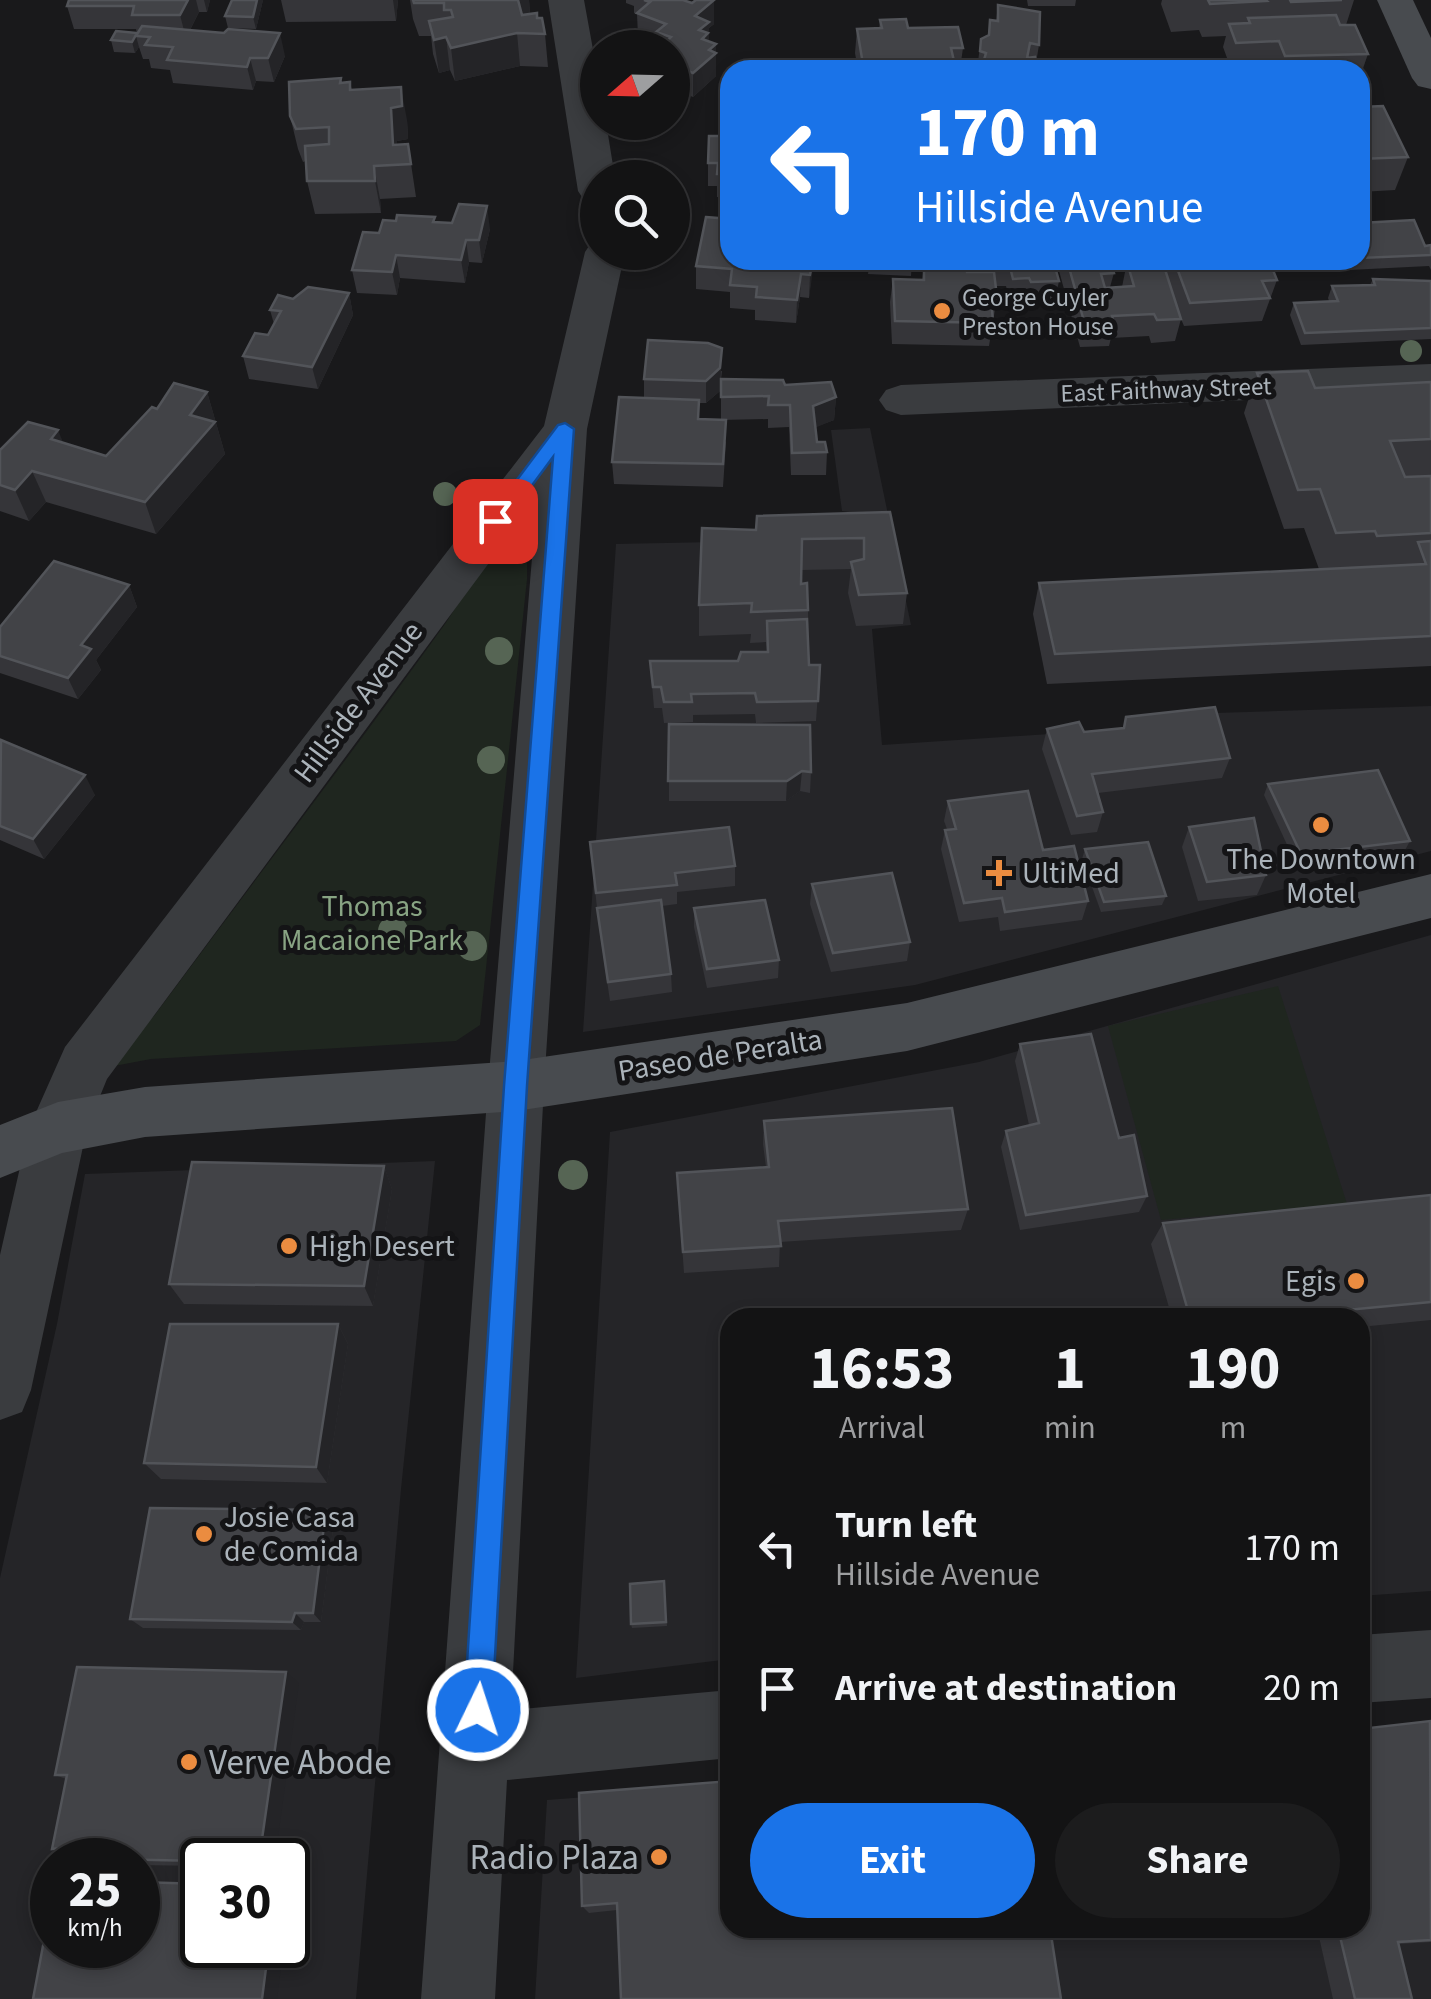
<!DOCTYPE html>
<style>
:root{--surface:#131314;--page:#1c1c1d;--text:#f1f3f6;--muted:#9d9ea0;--line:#323234;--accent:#1a73e8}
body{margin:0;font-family:"Source Sans 3",sans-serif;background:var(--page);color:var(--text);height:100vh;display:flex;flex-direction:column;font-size:38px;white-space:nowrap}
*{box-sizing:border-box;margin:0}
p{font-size:32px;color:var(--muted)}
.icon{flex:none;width:55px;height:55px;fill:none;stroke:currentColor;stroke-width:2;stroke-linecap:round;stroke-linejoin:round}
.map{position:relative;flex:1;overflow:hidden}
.side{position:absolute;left:720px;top:1308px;width:650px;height:630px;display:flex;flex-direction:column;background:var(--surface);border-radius:30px;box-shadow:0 5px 15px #0003,0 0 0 2px var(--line)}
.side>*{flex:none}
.hud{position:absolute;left:720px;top:60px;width:650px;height:210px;border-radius:30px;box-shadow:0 5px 15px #0003,0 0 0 2px var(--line);background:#1a73e8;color:#fff;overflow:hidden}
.needle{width:65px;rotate:250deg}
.tools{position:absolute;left:580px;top:30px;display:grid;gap:20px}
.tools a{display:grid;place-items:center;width:110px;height:110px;border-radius:50%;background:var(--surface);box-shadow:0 5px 15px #0003,0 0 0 2px var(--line);font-size:50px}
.speed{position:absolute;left:30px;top:1838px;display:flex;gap:20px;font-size:50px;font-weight:700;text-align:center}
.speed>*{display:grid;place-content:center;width:130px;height:130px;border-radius:50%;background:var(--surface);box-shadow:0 5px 15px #0003,0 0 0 2px var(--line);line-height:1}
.speed small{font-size:25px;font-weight:400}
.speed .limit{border:5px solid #111;border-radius:15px;background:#fff;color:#111}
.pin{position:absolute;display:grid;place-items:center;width:85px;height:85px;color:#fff;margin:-42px;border-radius:20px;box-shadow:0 5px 15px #0006}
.me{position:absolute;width:110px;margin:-55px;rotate:4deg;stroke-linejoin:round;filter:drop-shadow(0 0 8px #0008)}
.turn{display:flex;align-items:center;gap:35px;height:210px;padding:0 30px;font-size:45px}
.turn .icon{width:130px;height:130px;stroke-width:2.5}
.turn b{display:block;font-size:70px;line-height:85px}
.eta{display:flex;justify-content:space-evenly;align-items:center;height:170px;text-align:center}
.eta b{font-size:60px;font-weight:700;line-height:70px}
.cta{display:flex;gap:20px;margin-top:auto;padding:20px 30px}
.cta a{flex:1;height:115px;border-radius:60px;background:var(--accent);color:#fff;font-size:40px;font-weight:700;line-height:115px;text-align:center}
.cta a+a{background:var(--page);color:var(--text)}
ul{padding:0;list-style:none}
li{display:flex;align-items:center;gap:30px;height:140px;padding:0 30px}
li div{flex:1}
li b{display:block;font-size:38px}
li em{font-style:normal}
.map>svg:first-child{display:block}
</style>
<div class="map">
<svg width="1431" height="1999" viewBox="0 0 1431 1999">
<rect width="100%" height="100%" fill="#19191b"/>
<!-- built -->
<g fill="#252528" fill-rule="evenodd">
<path d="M870 428 911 625 872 629 882 745 1216 723 1215 713 1431 706V851L915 985 583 1032 616 544 857 539 855 513 842 511 831 430Z"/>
<path d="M1431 935V1591L1360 1596V1318H730V1659L576 1678 610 1132 979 1062Z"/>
<path d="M435 1161 401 1489 356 1999H0V1578L57 1324 85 1174ZM52 1860H138V1945H52ZM202 1860H288V1945H202Z"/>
<path d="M1431 1731V1999H535L547 1800 730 1786V1928H1360Z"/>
</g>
<!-- green -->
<g fill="#1f261f">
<path d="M527 531V579L480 1025 456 1041 151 1059 114 1066 117 1046 154 1016C251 885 350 756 445 624 468 592 486 537 527 531Z"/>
<path d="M1278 986 1347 1204 1161 1220 1108 1026Z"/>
</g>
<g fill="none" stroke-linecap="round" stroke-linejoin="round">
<!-- street -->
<g fill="#3a3c3f" fill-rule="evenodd">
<path d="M548 0H584L598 77V122H606L615 178H598V203L584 200 578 191Z"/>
<path d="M598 241V252H625L587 429 544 1086 511 1710 730 1690V1758L507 1780 495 1999H421L488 1086 537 498 107 1079 87 1128 31 1390 22 1412 0 1420V1255L29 1128 65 1047 544 426 585 252 591 243Z"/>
<path d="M1431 364V392L901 415 886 410 879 400 886 390 901 385Z"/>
<path d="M1431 1630V1698L1360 1703V1635Z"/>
</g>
<!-- secondary -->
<g fill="#484b4f" fill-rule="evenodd">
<path d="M1377 0H1413L1431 38V89L1418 86 1412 78Z"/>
<path d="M1431 874V918L907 1051 516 1111 145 1137 62 1153 0 1178V1125L58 1102 145 1087 516 1061 907 1003Z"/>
</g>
</g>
<!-- trees -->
<g fill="#566554">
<circle cx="1411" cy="351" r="11"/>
<circle cx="445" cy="494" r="12"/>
<circle cx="499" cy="651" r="14"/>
<circle cx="491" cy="760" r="14"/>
<circle cx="393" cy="931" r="15"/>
<circle cx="472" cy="946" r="15"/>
<circle cx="573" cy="1175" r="15"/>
</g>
<!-- wall -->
<g fill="#353539">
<path d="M69 0H210L207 12H199L190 30 285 56 274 82 256 81 253 90 173 83 170 70 151 68 149 59H143L139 47 135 53 114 52 111 40 137 34 136 29H74L67 6Z"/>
<path d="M263 0 256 29 228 28 225 16Z"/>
<path d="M281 0H398L396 21 286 22Z"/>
<path d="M410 0H529L530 14 537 18 545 34 548 67 520 66 455 81 450 70 439 73 433 54 431 36H419L413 19Z"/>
<path d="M626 0H683L692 3 714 0V24L709 28V41L716 44V76L693 97 672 88V48H657V43L638 36 637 14 634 13V6L626 3Z"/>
<path d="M1027 0H1076L1075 6H1028Z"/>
<path d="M1162 0H1354L1346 25 1368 54 1360 77V70H1275L1273 65 1230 66 1223 47 1226 36 1202 37 1199 30 1171 32 1161 4Z"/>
<path d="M998 5 1039 45 1036 63 1037 70H858L855 53 857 29H879L880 20 908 28 963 48 960 69H977L981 39 988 36 990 20 996 21Z"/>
<path d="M341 78 342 83 350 82 352 90 407 120 408 139 397 141V144H408L416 197 380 199 381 213 315 214 307 181 306 161 303 162 298 149 290 116Z"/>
<path d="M1360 107 1408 157 1395 190 1360 192Z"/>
<path d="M730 136V198L717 197V186H708V163Z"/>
<path d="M436 223 490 229 482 263 469 262 465 283 400 278 397 295 357 293 352 270 379 233Z"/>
<path d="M1360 223 1425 246 1431 245V270L1429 266 1349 270 1345 260H1360Z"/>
<path d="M730 260H813L809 298 800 297 796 323 755 320V310L730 308V292L696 289V266Z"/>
<path d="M870 260H912L911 276 868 274Z"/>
<path d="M988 260H1053L1059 281 1054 304 1026 305 1025 301 1010 302 1006 286H996L997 297 989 346 892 344 890 302 893 279 922 280 924 266 967 272H991Z"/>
<path d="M1056 260H1110L1114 273 1110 287H1122L1127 262H1133L1134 260H1162L1165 268 1167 260H1269L1277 280 1262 321 1184 326 1181 319 1175 341 1151 343 1149 336 1111 338 1109 346 1080 347Z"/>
<path d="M1373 279 1431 281V339L1301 345 1290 315 1294 303 1329 301 1328 298 1332 286 1370 285Z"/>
<path d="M349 293 353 315 318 389 249 379 243 356 268 335 274 324 270 310 293 299Z"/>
<path d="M722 371 721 379 785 385 836 397 834 420 815 427 817 442 827 452 826 475H791L789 427 768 428V419L721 420V380L720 391 706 403H699V419L726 442 723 487 614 484 612 462 644 398V379Z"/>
<path d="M1257 373 1315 388 1431 382V666L1047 684 1033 614 1039 583 1319 569 1304 528 1284 529 1244 413Z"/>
<path d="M207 392 225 454 156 534 46 502 29 521 0 511V450L63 442 106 456 157 409Z"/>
<path d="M890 512 907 593 903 624 856 626 848 593 851 569 802 570 801 584 808 610 809 665H820L816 721 756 723 755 714 693 715V722L664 723 662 708H654L650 661H738L767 652 766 642 750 643 751 634 699 636V605L756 530Z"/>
<path d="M129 585 137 607 96 660 101 670 78 699 0 673V627Z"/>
<path d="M1126 717 1230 758 1222 778 1098 793 1103 812 1097 832 1071 835 1042 749 1047 729 1084 732 1123 728Z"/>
<path d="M669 724 811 772 810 793 800 791 786 801H669Z"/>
<path d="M0 741 95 795 44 859 0 840Z"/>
<path d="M1268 784 1410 841 1404 852 1296 864 1264 795Z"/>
<path d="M948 801 1043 850 1088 901 1082 920 1000 931 998 917 959 922 941 849 945 830 947 829 944 821Z"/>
<path d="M1189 827 1266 875 1257 895 1198 901 1182 847Z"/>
<path d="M590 842 735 866V886L677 892V904L662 906 671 974 672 992 610 1001 599 927Z"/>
<path d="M1085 849 1166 896 1162 905 1101 912 1082 859Z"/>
<path d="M812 884 910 942 907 961 831 972 810 904Z"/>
<path d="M694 908 779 960 778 978 707 988 694 927Z"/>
<path d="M1020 1044 1147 1196 1139 1212 1020 1230 1001 1147 1006 1131 1029 1125 1015 1061Z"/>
<path d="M764 1121 968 1209 961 1230 780 1242 779 1267 684 1273 677 1173 766 1167 763 1144Z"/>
<path d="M384 1166 392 1189 373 1306 184 1304 169 1284Z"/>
<path d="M1431 1195V1320L1360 1327V1318H1172L1151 1244 1163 1223Z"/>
<path d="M338 1324 348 1344 327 1483 161 1479 144 1463Z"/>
<path d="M334 1521 321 1622H304L301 1630 143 1628 130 1619Z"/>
<path d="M664 1581 667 1626 632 1628 631 1624Z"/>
<path d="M299 1683 202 1860V1866L138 1865V1860H66L59 1858 61 1851 52 1849 66 1779 55 1775Z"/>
<path d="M1431 1726V1942L1398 1944 1412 1999H1333L1317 1928H1360Z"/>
<path d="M730 1781 617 1910 589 1913 582 1906Z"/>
</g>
<!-- shaded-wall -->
<g fill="#242427">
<path d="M188 0H196L199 12 186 38 180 15Z"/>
<path d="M204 0H210L207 12Z"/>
<path d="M257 0H263L256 29 253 17Z"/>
<path d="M393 0H398L396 21Z"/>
<path d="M516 0H529L530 15 517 18Z"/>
<path d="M714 0V24L709 28V45L699 36 695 16Z"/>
<path d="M280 33 285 56 274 82 268 58Z"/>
<path d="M517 33 520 66 455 81 451 48Z"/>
<path d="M136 36 139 47 135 53 132 42Z"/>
<path d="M446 37 450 70 439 73 434 40Z"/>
<path d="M716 44V76L693 97V73L709 50Z"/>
<path d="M250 58 256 81 253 90 247 67Z"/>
<path d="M401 87 407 120 408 139 397 141 398 165 393 145 391 108Z"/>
<path d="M374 166 380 199 381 213 375 181Z"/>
<path d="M487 206 490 229 482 263 479 240Z"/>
<path d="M466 240 469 262 465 283 461 260Z"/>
<path d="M396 255 400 278 397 295 392 272Z"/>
<path d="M813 260 812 277 809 298 810 275Z"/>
<path d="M801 274 800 297 796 323 797 300Z"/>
<path d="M349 293 353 315 318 389 312 367Z"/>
<path d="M722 348 720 391 706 403V381Z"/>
<path d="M207 392 225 454 156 534 145 502 190 415Z"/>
<path d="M836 397 834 420 812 429 813 406Z"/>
<path d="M58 430 71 462 51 439Z"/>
<path d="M32 471 46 502 29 521 15 490Z"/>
<path d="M129 585 137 607 96 660 101 670 78 699 68 678 81 645Z"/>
<path d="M802 771 800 791 786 801 787 781Z"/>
<path d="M85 775 95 795 44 859 33 839Z"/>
<path d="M384 1166 392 1189 373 1306 364 1286Z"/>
<path d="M338 1324 348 1344 327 1483 316 1467Z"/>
<path d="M326 1510 334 1521 321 1622 313 1613Z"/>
<path d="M295 1613 304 1622 301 1630 292 1622Z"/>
<path d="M286 1672 299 1683 275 1860H259Z"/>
<path d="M288 1889 292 1890 288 1921Z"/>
<path d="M269 1945H284L277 1999H262Z"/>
</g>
<!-- building -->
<g fill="#424347" stroke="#525459" stroke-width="2.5">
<path d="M69 0H188L180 15H132L134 6H67Z"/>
<path d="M232 0H257L253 17 225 16Z"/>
<path d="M413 0H518L522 15 537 13V18H542L545 34 517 33 451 48 446 37 434 40 429 21 453 17 451 10H444V3H414Z"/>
<path d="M644 0H683L692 3 696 0H714L695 16 709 22 699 30 708 33 702 39 716 44 709 50 716 53 693 73 672 65V48H659L671 37 656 32 666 24 637 13 650 2Z"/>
<path d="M1208 0H1266L1267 1 1210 4Z"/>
<path d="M1290 0H1342L1291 2Z"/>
<path d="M998 5 1040 12 1039 45 1030 43 1027 58 1035 57 1037 70H981L986 53 980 51 981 39 989 35 990 20 998 21Z"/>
<path d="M1336 15 1340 25H1355L1368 54 1285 56 1279 41 1236 43 1229 24 1250 23 1248 18Z"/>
<path d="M906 19 908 28 958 27 963 48H951L956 70H864L857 29 882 28 880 20Z"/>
<path d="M142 26 224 33 228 29 280 33 268 58H250L247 67 167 60 173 47 145 45 150 37 136 36Z"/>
<path d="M116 31 137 33 132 42 111 40Z"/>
<path d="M341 78 340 83 350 82V90L401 87 402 106 391 108 393 145 408 144 411 164 374 166 375 181H307L305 146 329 144V127L296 129 290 116 289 82Z"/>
<path d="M1383 106 1408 157 1360 159V107Z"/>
<path d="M709 136H730V174H717L718 163H708Z"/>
<path d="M459 204 487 206 479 240H466L461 260 396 255 392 272 352 270 363 232 379 233 383 220 396 221 397 215 435 217 433 222 452 223Z"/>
<path d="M706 217 730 219V260H813L810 275 801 274 797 300 756 297 757 287 730 285 732 269 696 266Z"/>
<path d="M1414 220 1425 246 1431 245V255L1360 258V223Z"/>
<path d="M997 260H1053L1059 281 1031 282 1029 278 1013 279 1009 263H998Z"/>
<path d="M1067 260H1110L1114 273 1101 274 1105 288 1134 286 1127 262H1139L1138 260H1162L1181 319 1157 320 1154 314 1112 316 1114 323 1085 325Z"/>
<path d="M1174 260H1269L1277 280 1262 281 1270 298 1190 303Z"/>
<path d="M924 266 966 267 967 272H994L997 297 991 296 993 323 895 321 893 279 924 280Z"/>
<path d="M1373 279 1431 281V328L1305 333 1294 303 1338 301 1332 286 1375 285Z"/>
<path d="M308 287 349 293 312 367 243 356 255 333 268 335 281 311 270 310 278 295 293 299Z"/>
<path d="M648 340 708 343 722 348 720 368 706 381 644 379Z"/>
<path d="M1308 371 1315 388 1431 382V439L1390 441 1405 477 1431 476V533L1377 536 1375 531 1336 533 1320 489 1298 490 1257 373Z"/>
<path d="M721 379 783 380 785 385 831 382 836 397 813 406 817 442H825L827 452 792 453 790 405H768L769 396 721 397Z"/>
<path d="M174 383 207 392 190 415 215 422 145 502 32 471 15 490 0 485V450L28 422 58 430 51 439 106 456 152 407 157 409Z"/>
<path d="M619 397 699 400 698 419 726 420 723 464 612 462Z"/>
<path d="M890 512 907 593 859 595 851 562 864 559V538L802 539 801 584 807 583 808 610 751 612 752 603 699 605 702 528 756 530 757 516Z"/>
<path d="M1431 541V636L1055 654 1039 583 1426 564 1418 542Z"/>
<path d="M54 561 129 585 81 645 91 649 68 678 0 656V627Z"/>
<path d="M807 619 809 665H820L818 701 757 702 755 693 691 694 692 702H664L661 687H653L650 661H738L741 652H768L767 621Z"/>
<path d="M1215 707 1230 758 1092 774 1103 812 1077 816 1047 729 1079 722 1084 732 1124 728 1126 717Z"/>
<path d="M669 724 810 725 811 772 802 771 787 781H668Z"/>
<path d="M1 740 85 775 33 839 0 826Z"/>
<path d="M1378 770 1410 841 1301 854 1268 784Z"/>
<path d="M1028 791 1043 850 1074 846 1088 901 1005 912 1002 898 964 903 945 830 956 829 948 801Z"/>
<path d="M1254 818 1266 875 1207 882 1189 827Z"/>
<path d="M729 827 735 866 675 873 677 885 596 893 590 842Z"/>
<path d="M1148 842 1166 896 1104 902 1085 849Z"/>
<path d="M892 873 910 942 833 953 812 884Z"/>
<path d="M661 900 671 974 608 982 597 908Z"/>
<path d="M765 900 779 960 707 969 694 908Z"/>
<path d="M1091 1034 1119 1138 1134 1135 1147 1196 1026 1215 1006 1131 1039 1123 1020 1044Z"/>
<path d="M952 1108 968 1209 778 1221 781 1246 683 1252 677 1173 769 1167 764 1121Z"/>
<path d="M192 1162 384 1166 364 1286 169 1284Z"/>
<path d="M1431 1195V1302L1263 1318H1190L1163 1223Z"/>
<path d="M170 1324H338L316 1467 144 1463Z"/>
<path d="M150 1508 326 1510 313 1613H295L292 1622 130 1619Z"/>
<path d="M664 1581 666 1622 631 1624 630 1584Z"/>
<path d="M77 1667 286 1672 259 1860 202 1861 59 1858 62 1848 52 1849 67 1775H55Z"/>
<path d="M1430 1721 1431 1940 1398 1942 1412 1999H1355L1338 1928H1360V1729Z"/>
<path d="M730 1781V1928H1050L1061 1999H621L617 1903 582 1906 579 1793Z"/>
<path d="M138 1882 202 1884V1945H269L262 1999H33L52 1898V1945H138Z"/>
</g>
<!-- route -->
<path fill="#1a73e8" stroke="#114b97" stroke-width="2.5" d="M565 423 574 429 527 1086 492 1710 488 1721 478 1725 468 1721 464 1710 504 1086 553 457 502 526 495 528 486 521 558 425Z"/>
<!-- markers -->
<g fill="#eb8c40" stroke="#141416" stroke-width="4">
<circle cx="942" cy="311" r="10"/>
<circle cx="1321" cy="825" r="10"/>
<path d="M994 858h10v10h10v10h-10v10h-10v-10h-10v-10h10z"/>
<circle cx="289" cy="1246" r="10"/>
<circle cx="1356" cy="1281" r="10"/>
<circle cx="204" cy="1534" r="10"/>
<circle cx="189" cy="1762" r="10"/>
<circle cx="659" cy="1857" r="10"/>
</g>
<g text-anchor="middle" stroke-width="10" stroke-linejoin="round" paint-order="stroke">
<!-- far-poi labels -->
<g font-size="25" fill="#abb3ba" stroke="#141416" text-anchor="start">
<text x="962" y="306">George Cuyler<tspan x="962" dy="29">Preston House</tspan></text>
</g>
<!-- far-street labels -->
<g font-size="25" fill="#abb3ba" stroke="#141416">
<text transform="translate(1166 389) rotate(-2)" y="9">East Faithway Street</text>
</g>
<!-- street labels -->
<g font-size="30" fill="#abb3ba" stroke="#141416">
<text transform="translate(358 702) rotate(-53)" y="10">Hillside Avenue</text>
<text transform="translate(720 1055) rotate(-9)" y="10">Paseo de Peralta</text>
</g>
<!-- poi labels -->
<g font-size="30" fill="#abb3ba" stroke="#141416" text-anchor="start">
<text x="1321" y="869" text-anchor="middle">The Downtown<tspan x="1321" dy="34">Motel</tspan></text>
<text x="1022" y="883">UltiMed</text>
<text x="309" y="1256">High Desert</text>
<text x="1336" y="1291" text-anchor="end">Egis</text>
<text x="224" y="1527">Josie Casa<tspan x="224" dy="34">de Comida</tspan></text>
</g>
<!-- park labels -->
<g font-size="30" fill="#88a483" stroke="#141416">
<text x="372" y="916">Thomas<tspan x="372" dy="34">Macaione Park</tspan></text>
</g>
<!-- near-poi labels -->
<g font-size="35" fill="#abb3ba" stroke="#141416" text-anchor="start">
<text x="209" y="1774">Verve Abode</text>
<text x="639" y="1869" text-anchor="end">Radio Plaza</text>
</g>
</g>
</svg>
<div class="tools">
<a><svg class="needle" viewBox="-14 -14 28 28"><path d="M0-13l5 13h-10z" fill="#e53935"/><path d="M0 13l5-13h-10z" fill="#9d9ea0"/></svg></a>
<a><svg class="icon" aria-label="search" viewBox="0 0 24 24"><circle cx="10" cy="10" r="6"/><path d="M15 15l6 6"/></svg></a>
</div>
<div class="speed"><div>25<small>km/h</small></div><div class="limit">30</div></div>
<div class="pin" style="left:495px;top:521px;background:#d93025"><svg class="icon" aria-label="arrive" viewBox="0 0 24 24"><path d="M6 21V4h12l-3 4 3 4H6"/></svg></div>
<svg class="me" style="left:478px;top:1710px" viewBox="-20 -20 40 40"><circle r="17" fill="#1a73e8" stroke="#fff" stroke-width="3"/><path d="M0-11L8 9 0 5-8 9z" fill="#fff"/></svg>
<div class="hud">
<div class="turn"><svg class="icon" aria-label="left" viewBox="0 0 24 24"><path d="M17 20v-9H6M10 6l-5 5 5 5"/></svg><div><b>170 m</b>Hillside Avenue</div></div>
</div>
<section class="side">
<div class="eta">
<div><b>16:53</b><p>Arrival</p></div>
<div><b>1</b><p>min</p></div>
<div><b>190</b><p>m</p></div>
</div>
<ul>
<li><svg class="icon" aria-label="left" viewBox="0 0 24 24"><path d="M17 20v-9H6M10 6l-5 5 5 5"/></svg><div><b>Turn left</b><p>Hillside Avenue</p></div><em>170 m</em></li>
<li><svg class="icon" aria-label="arrive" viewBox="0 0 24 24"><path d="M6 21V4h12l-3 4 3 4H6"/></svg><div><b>Arrive at destination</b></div><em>20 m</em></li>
</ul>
<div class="cta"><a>Exit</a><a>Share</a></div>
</section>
</div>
